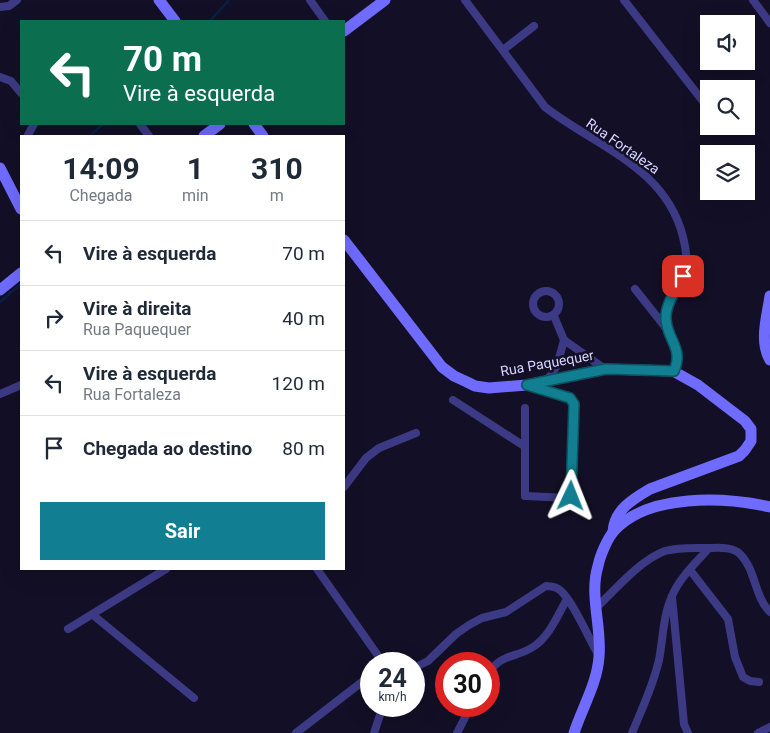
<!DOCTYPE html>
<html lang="pt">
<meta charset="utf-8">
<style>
:root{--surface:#fff;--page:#f2f2f3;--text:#1f2937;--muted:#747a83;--line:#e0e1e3;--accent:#117e91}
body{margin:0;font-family:Roboto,sans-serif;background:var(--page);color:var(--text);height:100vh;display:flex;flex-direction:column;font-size:19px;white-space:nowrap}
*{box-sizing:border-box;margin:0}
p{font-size:16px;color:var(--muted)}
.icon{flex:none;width:28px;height:28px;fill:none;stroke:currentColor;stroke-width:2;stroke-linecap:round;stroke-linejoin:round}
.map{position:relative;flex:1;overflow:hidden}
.sheet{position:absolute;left:20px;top:135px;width:325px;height:435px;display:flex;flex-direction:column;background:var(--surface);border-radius:0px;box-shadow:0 5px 20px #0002}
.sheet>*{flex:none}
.hud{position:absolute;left:20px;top:20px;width:325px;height:105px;border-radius:0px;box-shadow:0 5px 20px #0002;background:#0b6e4f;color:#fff;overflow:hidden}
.fabs{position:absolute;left:700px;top:15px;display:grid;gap:10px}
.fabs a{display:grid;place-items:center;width:55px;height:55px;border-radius:0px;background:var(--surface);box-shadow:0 5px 20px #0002;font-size:25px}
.speed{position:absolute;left:360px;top:652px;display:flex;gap:10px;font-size:25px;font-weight:700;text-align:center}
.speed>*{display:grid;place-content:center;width:65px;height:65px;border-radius:50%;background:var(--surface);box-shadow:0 5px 20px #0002;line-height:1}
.speed small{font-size:12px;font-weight:400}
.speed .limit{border:8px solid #d22;background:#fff;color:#111}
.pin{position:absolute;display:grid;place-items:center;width:42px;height:42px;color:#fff;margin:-21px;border-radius:10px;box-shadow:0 2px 8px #0006}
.me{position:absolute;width:55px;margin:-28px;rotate:2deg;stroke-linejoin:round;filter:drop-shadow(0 0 4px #0008)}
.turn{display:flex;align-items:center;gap:18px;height:105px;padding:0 20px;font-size:22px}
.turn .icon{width:65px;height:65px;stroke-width:2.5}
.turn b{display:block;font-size:35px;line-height:42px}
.eta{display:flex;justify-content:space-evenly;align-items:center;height:85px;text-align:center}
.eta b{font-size:30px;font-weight:700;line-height:35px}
.button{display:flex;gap:10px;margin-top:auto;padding:10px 20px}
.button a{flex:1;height:58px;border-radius:0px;background:var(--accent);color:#fff;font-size:20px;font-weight:700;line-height:58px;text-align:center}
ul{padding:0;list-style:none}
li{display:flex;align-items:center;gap:15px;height:65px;padding:0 20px;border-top:1px solid var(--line)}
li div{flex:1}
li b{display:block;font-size:19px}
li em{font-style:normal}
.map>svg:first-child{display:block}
</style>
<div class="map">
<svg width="770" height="733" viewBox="0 0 770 733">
<rect width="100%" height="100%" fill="#130f26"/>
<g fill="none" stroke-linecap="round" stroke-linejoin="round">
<!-- stream -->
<g stroke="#0a1f44" stroke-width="2.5">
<path d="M210 21 229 0"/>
<path d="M90 136 103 124"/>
<path d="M0 302 21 284"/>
</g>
<!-- street -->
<g stroke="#3d3a85" stroke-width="8">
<path d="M310 0 325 21"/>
<path d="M465 0 545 107C595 146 666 167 683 237 685 245 687 254 686 263 683 281 670 295 667 312 662 336 685 345 673 371"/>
<path d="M624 0 709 109"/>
<path d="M753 0 770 23"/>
<path d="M0 7 9 6 17 0"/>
<path d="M503 50 534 26"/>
<path d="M0 77 11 81 21 93"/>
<path d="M140 124 149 136"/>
<path d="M28 135 34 124"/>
<path d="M635 289 666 328"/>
<circle cx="546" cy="304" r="13"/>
<path d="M554 316 564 340 605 369"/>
<path d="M547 380 557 366 564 340"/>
<path d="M0 394 21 385"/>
<path d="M453 400 524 446"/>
<path d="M525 408V496L570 498 574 404 571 398 532 386"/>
<path d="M344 487 366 458 379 448 416 433"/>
<path d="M317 569 384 664"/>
<path d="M690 570 728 619 735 657 743 677 750 681 759 682"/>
<path d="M672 597 684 724 688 733"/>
<path d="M597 607C616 589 640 560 665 551 679 547 693 548 707 548 718 548 732 546 740 554 756 570 754 596 770 612"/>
<path d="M93 615 194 698"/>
<path d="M68 629 166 569"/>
<path d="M414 668 428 661 456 634 469 625 482 618 506 612 546 586C552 586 557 587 561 591 574 603 589 639 599 656"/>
<path d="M489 672C503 653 516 658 533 647 549 637 558 615 567 599"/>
<path d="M296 733 371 675"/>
<path d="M374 733 383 706"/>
<path d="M457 733 471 706"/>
<path d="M632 733C642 709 653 686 659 660 663 639 663 616 672 596 680 577 696 563 709 548"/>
<path d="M758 733 770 727"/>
</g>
<!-- secondary -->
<g stroke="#6f6bff" stroke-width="11">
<path d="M159 0 175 21"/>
<path d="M344 31 385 0"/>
<path d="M254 124 263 136"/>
<path d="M204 136 220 124"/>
<path d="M0 168 21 209"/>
<path d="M344 240 442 367 454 376 467 382 475 386 489 388 527 385 605 369 673 371 698 385 745 421 751 429V441L745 450 739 456 650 489C633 499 614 510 613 532"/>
<path d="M0 290 21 273"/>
<path d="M770 296C767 317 759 341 770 360"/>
<path d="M574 733C582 708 597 684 599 657 602 627 589 595 598 566 600 556 607 539 614 531 648 493 725 497 770 507"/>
</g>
</g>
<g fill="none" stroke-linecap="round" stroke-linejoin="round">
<defs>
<path id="route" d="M571 496 574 404 570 398 527 385 606 369 674 371C684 348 667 340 666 319 665 304 677 289 683 276"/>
</defs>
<!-- route casing -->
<use href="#route" stroke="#0b525e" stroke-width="12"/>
<!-- route -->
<use href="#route" stroke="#117e91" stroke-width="9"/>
</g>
<g text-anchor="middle" stroke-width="5" stroke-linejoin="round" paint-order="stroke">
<!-- street labels -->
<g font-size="14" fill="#d9d4ff" stroke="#130f26">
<text transform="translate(623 146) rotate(35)" y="5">Rua Fortaleza</text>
<text transform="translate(547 363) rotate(-10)" y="5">Rua Paquequer</text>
</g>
</g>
</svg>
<div class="fabs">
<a><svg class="icon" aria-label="sound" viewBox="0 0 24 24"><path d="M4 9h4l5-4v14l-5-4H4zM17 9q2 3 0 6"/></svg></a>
<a><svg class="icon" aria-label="search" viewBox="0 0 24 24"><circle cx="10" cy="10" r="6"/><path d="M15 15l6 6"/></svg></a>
<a><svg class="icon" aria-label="layers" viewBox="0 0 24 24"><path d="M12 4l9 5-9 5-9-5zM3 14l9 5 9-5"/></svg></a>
</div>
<div class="speed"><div>24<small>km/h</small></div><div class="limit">30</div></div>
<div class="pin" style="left:683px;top:276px;background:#d93025"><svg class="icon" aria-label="arrive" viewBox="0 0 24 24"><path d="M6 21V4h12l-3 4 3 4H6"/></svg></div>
<svg class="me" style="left:571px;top:496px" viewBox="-20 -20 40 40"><path d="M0-17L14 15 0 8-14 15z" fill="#117e91" stroke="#fff" stroke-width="4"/></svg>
<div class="hud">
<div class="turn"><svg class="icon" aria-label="left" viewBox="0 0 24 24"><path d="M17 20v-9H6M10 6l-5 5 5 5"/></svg><div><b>70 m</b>Vire à esquerda</div></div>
</div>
<section class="sheet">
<div class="eta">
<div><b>14:09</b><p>Chegada</p></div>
<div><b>1</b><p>min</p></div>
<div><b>310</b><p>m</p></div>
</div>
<ul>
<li><svg class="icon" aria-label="left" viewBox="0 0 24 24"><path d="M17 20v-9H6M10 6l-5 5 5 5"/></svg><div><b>Vire à esquerda</b></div><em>70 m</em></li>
<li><svg class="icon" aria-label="right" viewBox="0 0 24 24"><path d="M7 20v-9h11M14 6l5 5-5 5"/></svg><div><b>Vire à direita</b><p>Rua Paquequer</p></div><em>40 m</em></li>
<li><svg class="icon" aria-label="left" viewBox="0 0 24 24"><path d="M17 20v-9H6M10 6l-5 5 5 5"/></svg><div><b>Vire à esquerda</b><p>Rua Fortaleza</p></div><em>120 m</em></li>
<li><svg class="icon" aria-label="arrive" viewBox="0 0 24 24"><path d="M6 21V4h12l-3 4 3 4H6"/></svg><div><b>Chegada ao destino</b></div><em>80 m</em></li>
</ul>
<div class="button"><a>Sair</a></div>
</section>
</div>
